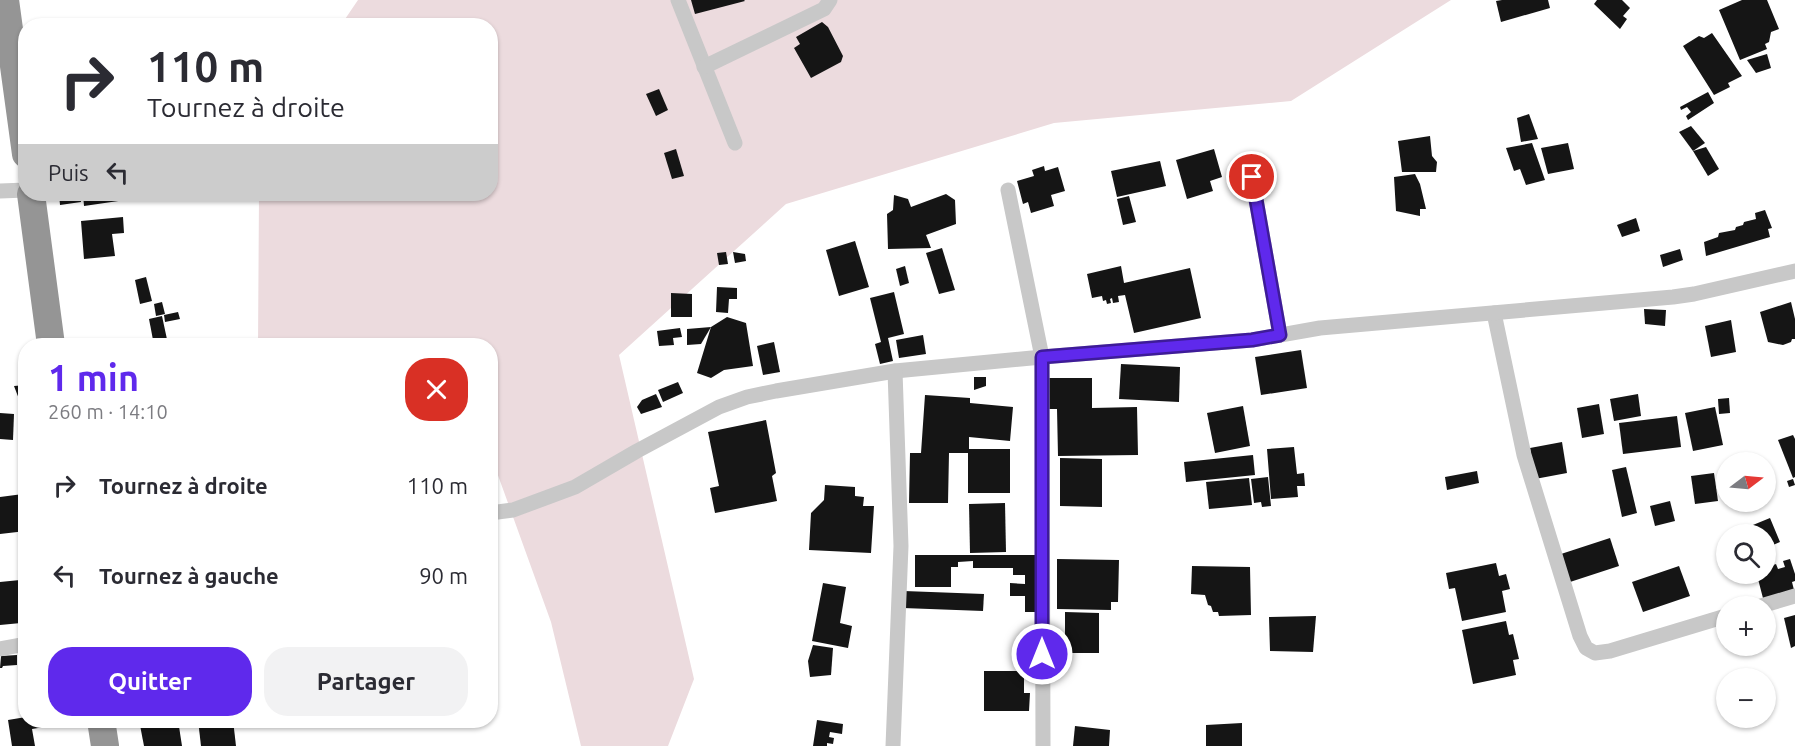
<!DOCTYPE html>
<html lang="fr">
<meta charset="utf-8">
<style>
:root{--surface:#fff;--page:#f2f2f3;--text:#2b2b33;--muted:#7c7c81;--accent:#5f29ec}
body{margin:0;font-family:Ubuntu,sans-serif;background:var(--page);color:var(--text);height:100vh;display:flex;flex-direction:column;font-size:22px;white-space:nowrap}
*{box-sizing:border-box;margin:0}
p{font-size:20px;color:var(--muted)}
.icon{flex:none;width:33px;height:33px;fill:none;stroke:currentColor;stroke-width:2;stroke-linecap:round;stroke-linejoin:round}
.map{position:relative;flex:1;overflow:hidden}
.drawer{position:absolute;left:18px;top:338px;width:480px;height:390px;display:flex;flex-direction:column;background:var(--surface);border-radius:24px;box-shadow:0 2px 4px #0004}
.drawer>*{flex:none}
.banner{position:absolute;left:18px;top:18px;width:480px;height:183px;border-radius:24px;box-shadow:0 2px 4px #0004;background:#fff;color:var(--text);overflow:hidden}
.needle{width:39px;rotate:74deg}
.controls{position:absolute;left:1716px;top:452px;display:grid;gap:12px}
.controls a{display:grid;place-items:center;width:60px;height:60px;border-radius:50%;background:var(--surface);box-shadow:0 2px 4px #0004;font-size:30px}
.pin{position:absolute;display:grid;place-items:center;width:51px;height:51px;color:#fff;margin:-26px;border:3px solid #fff;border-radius:50%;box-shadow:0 2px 6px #0007}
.me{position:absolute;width:66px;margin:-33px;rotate:0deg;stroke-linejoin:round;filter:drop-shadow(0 0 4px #0008)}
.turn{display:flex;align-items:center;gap:21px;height:126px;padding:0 30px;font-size:27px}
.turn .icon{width:78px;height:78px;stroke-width:2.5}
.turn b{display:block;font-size:42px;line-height:51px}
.then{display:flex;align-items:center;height:57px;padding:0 30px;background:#0003;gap:12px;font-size:22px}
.round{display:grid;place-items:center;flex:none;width:63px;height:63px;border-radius:24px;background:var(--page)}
.headline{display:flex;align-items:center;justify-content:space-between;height:102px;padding:0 30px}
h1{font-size:36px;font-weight:700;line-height:45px;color:var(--accent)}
.primary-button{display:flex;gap:12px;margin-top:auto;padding:12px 30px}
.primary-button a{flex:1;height:69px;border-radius:24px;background:var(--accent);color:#fff;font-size:24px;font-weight:700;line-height:69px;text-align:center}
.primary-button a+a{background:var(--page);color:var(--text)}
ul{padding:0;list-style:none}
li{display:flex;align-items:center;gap:18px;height:90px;padding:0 30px}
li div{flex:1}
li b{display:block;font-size:22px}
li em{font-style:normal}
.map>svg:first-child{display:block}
</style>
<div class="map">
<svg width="1795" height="746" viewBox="0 0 1795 746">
<rect width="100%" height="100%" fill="#fff"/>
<!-- green -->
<path fill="#ecdbde" d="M358 0H1451L1291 101 1054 123 786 204 619 355 694 679 668 746H581L551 622 491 456 490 345H258L259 194H490V26L341 25Z"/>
<!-- building -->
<g fill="#151515">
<path d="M691 0H744L745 1 695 14Z"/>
<path d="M1502 0H1548L1550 8 1501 22 1496 1Z"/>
<path d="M1597 0H1622L1630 8 1623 16 1627 19 1620 29 1594 4Z"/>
<path d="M1742 0H1767L1779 29 1771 32 1769 42 1765 44 1767 49 1740 60 1719 10Z"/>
<path d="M822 22 828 27 843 56 841 62 811 78 794 48 800 44 796 37Z"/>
<path d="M1712 33 1742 76 1728 83 1730 87 1714 95 1683 46 1699 36 1704 38Z"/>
<path d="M1767 54 1771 68 1756 73 1747 60Z"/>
<path d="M659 89 668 110 656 116 646 94Z"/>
<path d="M1708 92 1714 103 1688 120 1686 116 1691 112 1687 107 1681 110 1680 107Z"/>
<path d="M1529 114 1538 139 1521 142 1517 118Z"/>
<path d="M1691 126 1705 143 1693 151 1679 132Z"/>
<path d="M1430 136 1432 156 1437 162 1436 172H1402L1398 141Z"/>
<path d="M1532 143 1545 180 1526 185 1520 169 1514 171 1506 148Z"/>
<path d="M1568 143 1574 169 1548 174 1541 148Z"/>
<path d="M1706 147 1719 169 1708 176 1693 151Z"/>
<path d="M676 149 684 176 672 179 664 153Z"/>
<path d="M1214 149 1222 177 1210 181 1213 191 1187 199 1176 160Z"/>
<path d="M1160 161 1166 186 1117 197 1111 171Z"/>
<path d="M1044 166 1045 171 1058 167 1065 191 1051 195 1054 206 1031 213 1028 202 1023 204 1017 181 1034 176 1032 170Z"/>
<path d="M1415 174 1420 184 1426 209H1420V216L1396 211 1394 177Z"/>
<path d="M59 194H80L81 202 60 205Z"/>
<path d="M83 194H139V198L84 206Z"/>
<path d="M946 194 955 200 956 224 926 235 931 248 888 249 887 214 893 210 894 195 908 199 911 207Z"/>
<path d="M1129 196 1136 222 1123 225 1117 199Z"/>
<path d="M1765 210 1772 228 1768 229 1770 237 1706 256 1704 242 1718 237 1719 233 1735 230 1736 227 1743 225 1744 222 1756 219 1755 213Z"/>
<path d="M123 217 124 233 112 234 115 256 84 259 81 221Z"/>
<path d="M1636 218 1640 231 1622 237 1617 225Z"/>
<path d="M855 241 869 287 839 296 826 250Z"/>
<path d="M942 248 955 290 939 294 926 253Z"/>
<path d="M1680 249 1683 260 1663 267 1660 255Z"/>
<path d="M726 252 728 264 719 265 717 253Z"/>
<path d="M733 252 745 254 746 261 735 263Z"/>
<path d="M905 266 909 283 900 286 896 269Z"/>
<path d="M1121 266 1124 283 1190 268 1201 318 1134 333 1125 295 1118 296 1119 302 1113 303 1112 298 1110 299 1111 303 1107 304 1106 300 1103 301 1102 296 1092 298 1087 274Z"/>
<path d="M146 277 152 301 140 304 135 280Z"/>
<path d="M717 287 737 288V299H729L728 313 716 312Z"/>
<path d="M894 292 904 334 888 338 893 361 880 364 875 344 881 342 870 298Z"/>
<path d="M671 293 692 294V317H671Z"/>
<path d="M162 302 165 314 156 316 154 304Z"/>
<path d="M1791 302 1795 319V339H1792L1791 342 1783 345 1768 342 1760 312Z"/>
<path d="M1644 309 1666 310 1665 326 1645 324Z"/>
<path d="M178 312 180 319 165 322 164 315Z"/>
<path d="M162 316 168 344 154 345 149 319Z"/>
<path d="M727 317 746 323 753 366 724 370 711 378 697 373 711 327Z"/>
<path d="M1731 320 1736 352 1711 357 1705 326Z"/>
<path d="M711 327 701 344 687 345V329Z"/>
<path d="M680 328 682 337 673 338 674 345 659 346 657 331Z"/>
<path d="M923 335 926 354 899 358 896 340Z"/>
<path d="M774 342 780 372 763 375 757 346Z"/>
<path d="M1301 350 1307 388 1261 395 1255 357Z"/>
<path d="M1121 364 1180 367 1179 402 1119 399Z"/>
<path d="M974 377H986V386L974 390Z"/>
<path d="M1043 378H1092V408L1137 407 1138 455 1058 456 1057 409H1043Z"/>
<path d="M678 382 683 393 663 402 658 390Z"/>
<path d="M26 385V398L19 399 14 386Z"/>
<path d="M656 394 662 407 641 414 637 407 642 400Z"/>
<path d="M1638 394 1641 416 1614 421 1610 399Z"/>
<path d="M925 395 970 398V403L1013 407 1010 441 969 437V449H1010V493H968V453H949L948 503H909L910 453H921Z"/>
<path d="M1729 398 1730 413 1719 414 1718 399Z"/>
<path d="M1599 404 1604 434 1582 438 1577 408Z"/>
<path d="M1243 406 1250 446 1215 453 1207 413Z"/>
<path d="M1715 407 1723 445 1693 451 1685 413Z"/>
<path d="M0 413 14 414 13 440 0 439Z"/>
<path d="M1677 416 1681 447 1623 454 1619 423Z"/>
<path d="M766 420 776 473 772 476 777 501 715 513 710 488 719 486 708 432Z"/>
<path d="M1793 435 1795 439V477L1793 478 1778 440Z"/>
<path d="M1562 442 1567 473 1535 479 1530 448Z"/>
<path d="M1294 447 1297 474 1304 473 1305 486H1297L1298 497 1271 499 1267 449Z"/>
<path d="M1253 455 1255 475 1186 482 1184 462Z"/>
<path d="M1060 458 1102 459V507L1060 506Z"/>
<path d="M1626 467 1637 513 1622 517 1612 470Z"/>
<path d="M1477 471 1479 483 1447 490 1445 477Z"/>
<path d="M1714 473 1718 501 1695 504 1691 476Z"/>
<path d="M1268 477 1271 506 1262 507 1261 502 1254 503 1251 479Z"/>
<path d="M1249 478 1252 505 1209 509 1206 482Z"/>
<path d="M1793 479 1795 485 1789 487 1787 481Z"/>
<path d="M825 485 855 487V496L864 497 863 506H874L871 553 809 550 811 513 824 500Z"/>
<path d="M23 494 26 531 0 534V497Z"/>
<path d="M1670 501 1675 521 1655 526 1650 506Z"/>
<path d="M1005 503 1006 552 970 553 969 504Z"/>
<path d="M1770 518 1780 542 1766 548V534H1731Z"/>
<path d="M1610 538 1619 566 1570 582 1561 554Z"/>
<path d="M915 555H1041V612H1025V596H1010V583L1025 584V575H1013V568H973V561L958 562V567H951V587H915Z"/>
<path d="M1057 559 1119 560 1118 602H1111V610L1057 609Z"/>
<path d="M1790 559 1795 574V581L1792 582 1794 590 1764 602 1758 579 1764 577 1763 573H1766V568L1776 564 1778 569 1785 567 1783 561Z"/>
<path d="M1496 563 1499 576 1506 574 1510 589 1502 591 1506 612 1462 621 1455 588 1449 589 1446 573Z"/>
<path d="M1192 566 1250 567 1251 615 1219 616 1218 612H1213L1211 606 1208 605 1205 595 1191 594Z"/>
<path d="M1679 566 1690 596 1643 612 1632 582Z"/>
<path d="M20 580 21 623 0 625V582Z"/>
<path d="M823 583 846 587 840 623 852 626 848 648 812 641Z"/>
<path d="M904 591 984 594 983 611 903 608Z"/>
<path d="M1065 612 1099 613V653H1065Z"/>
<path d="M1795 615V646L1791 648 1784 618Z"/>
<path d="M1316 616 1313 652 1270 651 1269 617Z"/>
<path d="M1506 621 1509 635 1513 634 1519 659 1513 660 1516 675 1473 684 1462 630Z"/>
<path d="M813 645 833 648 831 675 810 677 808 661Z"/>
<path d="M17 655V665L3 666 2 668H0L1 656Z"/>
<path d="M984 671H1024V693H1030L1029 711H984Z"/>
<path d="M26 717V720H49L50 726 32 729 35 746H12L8 720Z"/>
<path d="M139 720H178L182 746H144Z"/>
<path d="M198 720H233L236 746H201Z"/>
<path d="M817 720 843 724 842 734 830 732 829 737 834 738 833 744 827 743V746H813Z"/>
<path d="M1242 723V746H1206V725Z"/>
<path d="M1075 726 1110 730 1109 746H1073Z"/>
</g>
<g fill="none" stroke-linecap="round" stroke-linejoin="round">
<!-- street -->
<g stroke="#c8c8c8" stroke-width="15">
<path d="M678 0 735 143"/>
<path d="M704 67 824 9 830 0"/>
<path d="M1252 177 1280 335"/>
<path d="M1008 190 1042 357 1043 746"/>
<path d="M0 191 26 190"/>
<path d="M1494 313 1524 455 1580 636 1586 648 1595 653 1610 651 1726 616"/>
<path d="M490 513 513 510 575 487 637 451 719 407 747 397 776 391 895 371 1042 357 1252 340 1320 328 1673 297 1694 294 1795 271"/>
<path d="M1761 606 1795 596"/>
<path d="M0 649 26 644"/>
<path d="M893 746 901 546 895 371"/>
</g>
<!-- highway -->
<g stroke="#959595" stroke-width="28">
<path d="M5 0 26 154"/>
<path d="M31 194 51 345"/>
<path d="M101 720 105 746"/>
</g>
</g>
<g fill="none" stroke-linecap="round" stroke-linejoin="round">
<defs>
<path id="route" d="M1042 654V357L1252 340 1280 335 1252 177"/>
</defs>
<!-- route casing -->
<use href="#route" stroke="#3e1b99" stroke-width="15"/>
<!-- route -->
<use href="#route" stroke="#5f29ec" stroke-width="10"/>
</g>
</svg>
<div class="controls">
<a><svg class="needle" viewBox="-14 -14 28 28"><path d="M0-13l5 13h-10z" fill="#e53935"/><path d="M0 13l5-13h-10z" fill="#7c7c81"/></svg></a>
<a><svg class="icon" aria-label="search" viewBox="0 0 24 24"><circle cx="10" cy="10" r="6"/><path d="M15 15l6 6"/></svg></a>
<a>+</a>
<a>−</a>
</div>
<div class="pin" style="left:1252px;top:177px;background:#d93025"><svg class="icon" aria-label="arrive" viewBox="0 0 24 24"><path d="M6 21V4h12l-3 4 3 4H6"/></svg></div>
<svg class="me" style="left:1042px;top:654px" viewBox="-20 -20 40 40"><circle r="17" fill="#5f29ec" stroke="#fff" stroke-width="3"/><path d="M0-11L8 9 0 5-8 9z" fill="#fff"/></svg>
<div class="banner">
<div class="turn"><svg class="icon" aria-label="right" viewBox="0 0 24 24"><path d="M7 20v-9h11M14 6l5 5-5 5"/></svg><div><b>110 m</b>Tournez à droite</div></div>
<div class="then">Puis<svg class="icon" aria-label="left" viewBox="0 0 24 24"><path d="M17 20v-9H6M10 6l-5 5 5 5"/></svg></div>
</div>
<section class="drawer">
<div class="headline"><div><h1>1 min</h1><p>260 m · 14:10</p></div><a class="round" style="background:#d93025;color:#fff"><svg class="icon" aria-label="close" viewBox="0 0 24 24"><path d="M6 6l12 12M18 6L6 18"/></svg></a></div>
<ul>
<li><svg class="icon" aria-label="right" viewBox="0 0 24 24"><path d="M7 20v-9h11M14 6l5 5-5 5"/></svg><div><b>Tournez à droite</b></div><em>110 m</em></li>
<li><svg class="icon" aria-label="left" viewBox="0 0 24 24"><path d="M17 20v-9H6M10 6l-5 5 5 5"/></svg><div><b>Tournez à gauche</b></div><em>90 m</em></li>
</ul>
<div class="primary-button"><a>Quitter</a><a>Partager</a></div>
</section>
</div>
